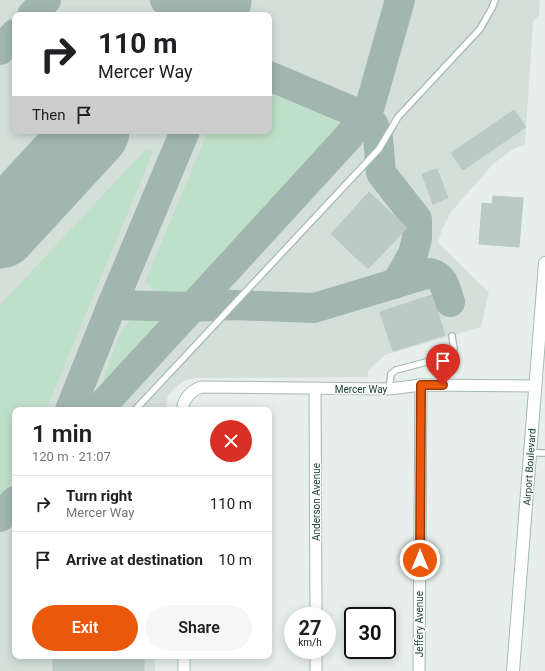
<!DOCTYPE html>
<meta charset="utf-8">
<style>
:root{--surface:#fff;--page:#f6f6f6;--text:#202124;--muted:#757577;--line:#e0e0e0;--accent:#ea580c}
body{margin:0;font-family:Roboto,sans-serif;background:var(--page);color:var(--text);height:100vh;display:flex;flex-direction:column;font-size:15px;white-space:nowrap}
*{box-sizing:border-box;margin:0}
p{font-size:13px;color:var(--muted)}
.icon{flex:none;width:22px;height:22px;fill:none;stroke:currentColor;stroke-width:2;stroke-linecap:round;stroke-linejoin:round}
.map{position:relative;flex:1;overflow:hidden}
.side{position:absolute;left:12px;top:407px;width:260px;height:252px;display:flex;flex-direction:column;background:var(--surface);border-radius:8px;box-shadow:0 2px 10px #0003}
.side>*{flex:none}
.banner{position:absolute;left:12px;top:12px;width:260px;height:122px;border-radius:8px;box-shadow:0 2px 10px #0003;background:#fff;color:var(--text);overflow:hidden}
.speed{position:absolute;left:284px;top:607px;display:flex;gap:8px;font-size:20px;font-weight:700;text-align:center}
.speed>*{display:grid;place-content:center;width:52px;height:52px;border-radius:50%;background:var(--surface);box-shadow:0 2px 10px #0003;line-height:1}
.speed small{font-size:10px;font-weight:400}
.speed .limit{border:2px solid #111;border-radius:6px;background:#fff;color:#111}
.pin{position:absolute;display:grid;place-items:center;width:34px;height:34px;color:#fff;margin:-41px -17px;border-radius:50% 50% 50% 0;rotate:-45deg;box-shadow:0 0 4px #0007}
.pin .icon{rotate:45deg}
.me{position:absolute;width:44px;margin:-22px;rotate:0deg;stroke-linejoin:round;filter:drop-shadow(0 0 3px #0008)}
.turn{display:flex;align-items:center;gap:14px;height:84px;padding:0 20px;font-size:18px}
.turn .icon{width:52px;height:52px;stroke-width:2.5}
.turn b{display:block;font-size:28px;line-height:34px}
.then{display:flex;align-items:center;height:38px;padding:0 20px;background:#0003;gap:8px;font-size:15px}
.round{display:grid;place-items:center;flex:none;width:42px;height:42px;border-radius:21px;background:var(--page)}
.headline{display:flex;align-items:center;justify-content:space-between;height:68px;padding:0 20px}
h1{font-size:24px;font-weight:600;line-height:30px}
.cta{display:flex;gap:8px;margin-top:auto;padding:8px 20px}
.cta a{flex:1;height:46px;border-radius:24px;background:var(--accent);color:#fff;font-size:16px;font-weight:600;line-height:46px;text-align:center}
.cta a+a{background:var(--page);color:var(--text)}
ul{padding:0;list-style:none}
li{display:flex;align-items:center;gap:12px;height:56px;padding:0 20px;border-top:1px solid var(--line)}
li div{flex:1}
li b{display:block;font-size:15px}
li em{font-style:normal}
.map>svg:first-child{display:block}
</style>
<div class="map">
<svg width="545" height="671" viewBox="0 0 545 671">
<rect width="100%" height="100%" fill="#e6efeb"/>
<!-- built -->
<path fill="#d4dfda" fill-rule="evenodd" d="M0 0H540L539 15 533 21 525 144 512 150 494 163 451 212 442 229 438 243 489 292 481 327 385 355 368 370V377L195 378 186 380 173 389 168 396 165 410H15V656H155V671H0ZM15 15H269V131H15Z"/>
<!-- green -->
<g fill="#bfe0c8">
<path d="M269 93 332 119 339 123 335 135 187 294 155 291 145 282 208 131H269Z"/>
<path d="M146 149 153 152 46 410H15V479L0 495V305Z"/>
<path d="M159 319 99 391 121 331 129 321Z"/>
</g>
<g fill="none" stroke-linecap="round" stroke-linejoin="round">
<!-- taxiway -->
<g stroke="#a2b6b0" stroke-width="30">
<path d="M165 0 181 15"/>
<path d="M32 15 46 0"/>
<path d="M0 50 15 34"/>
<path d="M269 76 364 116 373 124 378 137 381 173 417 219V238L413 254 400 277 394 284"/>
<path d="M112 305 192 307 232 305 314 308 430 273C445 277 445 288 450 302"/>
<path d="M70 410 112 305 185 131"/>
<path d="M98 410 349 136 370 106 400 0"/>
<path d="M0 517 15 501"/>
</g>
<!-- runway -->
<g stroke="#a2b6b0" stroke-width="75">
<path d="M200 15 214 0"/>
<path d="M0 231 92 131"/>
</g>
</g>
<!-- building -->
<g fill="#bbcac4" stroke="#b8c9c2">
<path d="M514 110 526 127 463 170 451 153Z"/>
<path d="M437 169 448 198 433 204 422 174Z"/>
<path d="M369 192 407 228 368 269 331 234Z"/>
<path d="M493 196 523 198 519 247 479 244 482 203 492 204Z"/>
<path d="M432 295 445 335 393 351 380 312Z"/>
<rect x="53" y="656" width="91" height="15"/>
</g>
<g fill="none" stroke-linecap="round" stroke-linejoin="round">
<defs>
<g id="service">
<path d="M436 360 443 385"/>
<path d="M389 389 391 374 396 370 449 356 454 349 452 336"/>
<path d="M135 410 379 149 398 117 480 29 492 8 495 0"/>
<path d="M530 453H545"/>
</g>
<g id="minor">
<path d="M315 388 316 616"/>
<path d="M182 410C184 398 190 391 201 387L389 389 421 385 535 386"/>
<path d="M316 650V671"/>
<path d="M184 656V671"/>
<path d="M419 671 421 385"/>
</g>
<path id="secondary" d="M513 671 545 263"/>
</defs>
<!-- service casing -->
<use href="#service" stroke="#a8b8b2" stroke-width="8"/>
<!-- minor casing -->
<use href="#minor" stroke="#a8b8b2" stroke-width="13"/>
<!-- secondary casing -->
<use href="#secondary" stroke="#a4bbb3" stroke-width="14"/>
<!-- service -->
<use href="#service" stroke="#fff" stroke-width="5.5"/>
<!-- minor -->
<use href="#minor" stroke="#fff" stroke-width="11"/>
<!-- secondary -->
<use href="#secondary" stroke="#fff" stroke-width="12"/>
</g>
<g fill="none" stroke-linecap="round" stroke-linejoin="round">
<defs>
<path id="route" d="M420 560 421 385H443"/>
</defs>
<!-- route casing -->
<use href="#route" stroke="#983908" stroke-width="10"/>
<!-- route -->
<use href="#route" stroke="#ea580c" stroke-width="7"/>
</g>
<g text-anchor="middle" stroke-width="3" stroke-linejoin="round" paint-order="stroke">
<!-- street labels -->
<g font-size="10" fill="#24423a" stroke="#f7fbf9">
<text x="361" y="393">Mercer Way</text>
<text transform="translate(529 467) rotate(-86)" y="4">Airport Boulevard</text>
<text transform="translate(316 502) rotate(-90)" y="4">Anderson Avenue</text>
<text transform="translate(419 624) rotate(-90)" y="4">Jeffery Avenue</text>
</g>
</g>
</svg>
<div class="speed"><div>27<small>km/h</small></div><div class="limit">30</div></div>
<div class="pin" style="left:443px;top:385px;background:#d93025"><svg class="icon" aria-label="arrive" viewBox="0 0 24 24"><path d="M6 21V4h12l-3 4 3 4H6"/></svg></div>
<svg class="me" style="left:420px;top:560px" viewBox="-20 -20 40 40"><circle r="17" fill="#ea580c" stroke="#fff" stroke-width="3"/><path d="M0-11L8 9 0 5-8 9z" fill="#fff"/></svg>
<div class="banner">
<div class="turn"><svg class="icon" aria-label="right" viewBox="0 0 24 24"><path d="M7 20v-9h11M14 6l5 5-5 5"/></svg><div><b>110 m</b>Mercer Way</div></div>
<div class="then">Then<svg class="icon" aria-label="arrive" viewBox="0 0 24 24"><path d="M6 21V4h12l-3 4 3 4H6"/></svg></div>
</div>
<section class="side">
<div class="headline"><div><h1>1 min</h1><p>120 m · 21:07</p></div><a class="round" style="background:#d93025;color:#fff"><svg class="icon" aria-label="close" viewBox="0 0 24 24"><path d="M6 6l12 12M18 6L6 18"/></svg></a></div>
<ul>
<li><svg class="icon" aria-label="right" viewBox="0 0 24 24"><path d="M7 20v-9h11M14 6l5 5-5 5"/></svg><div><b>Turn right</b><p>Mercer Way</p></div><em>110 m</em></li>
<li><svg class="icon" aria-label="arrive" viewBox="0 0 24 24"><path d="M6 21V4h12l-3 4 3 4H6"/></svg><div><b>Arrive at destination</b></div><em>10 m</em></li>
</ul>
<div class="cta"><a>Exit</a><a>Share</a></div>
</section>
</div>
